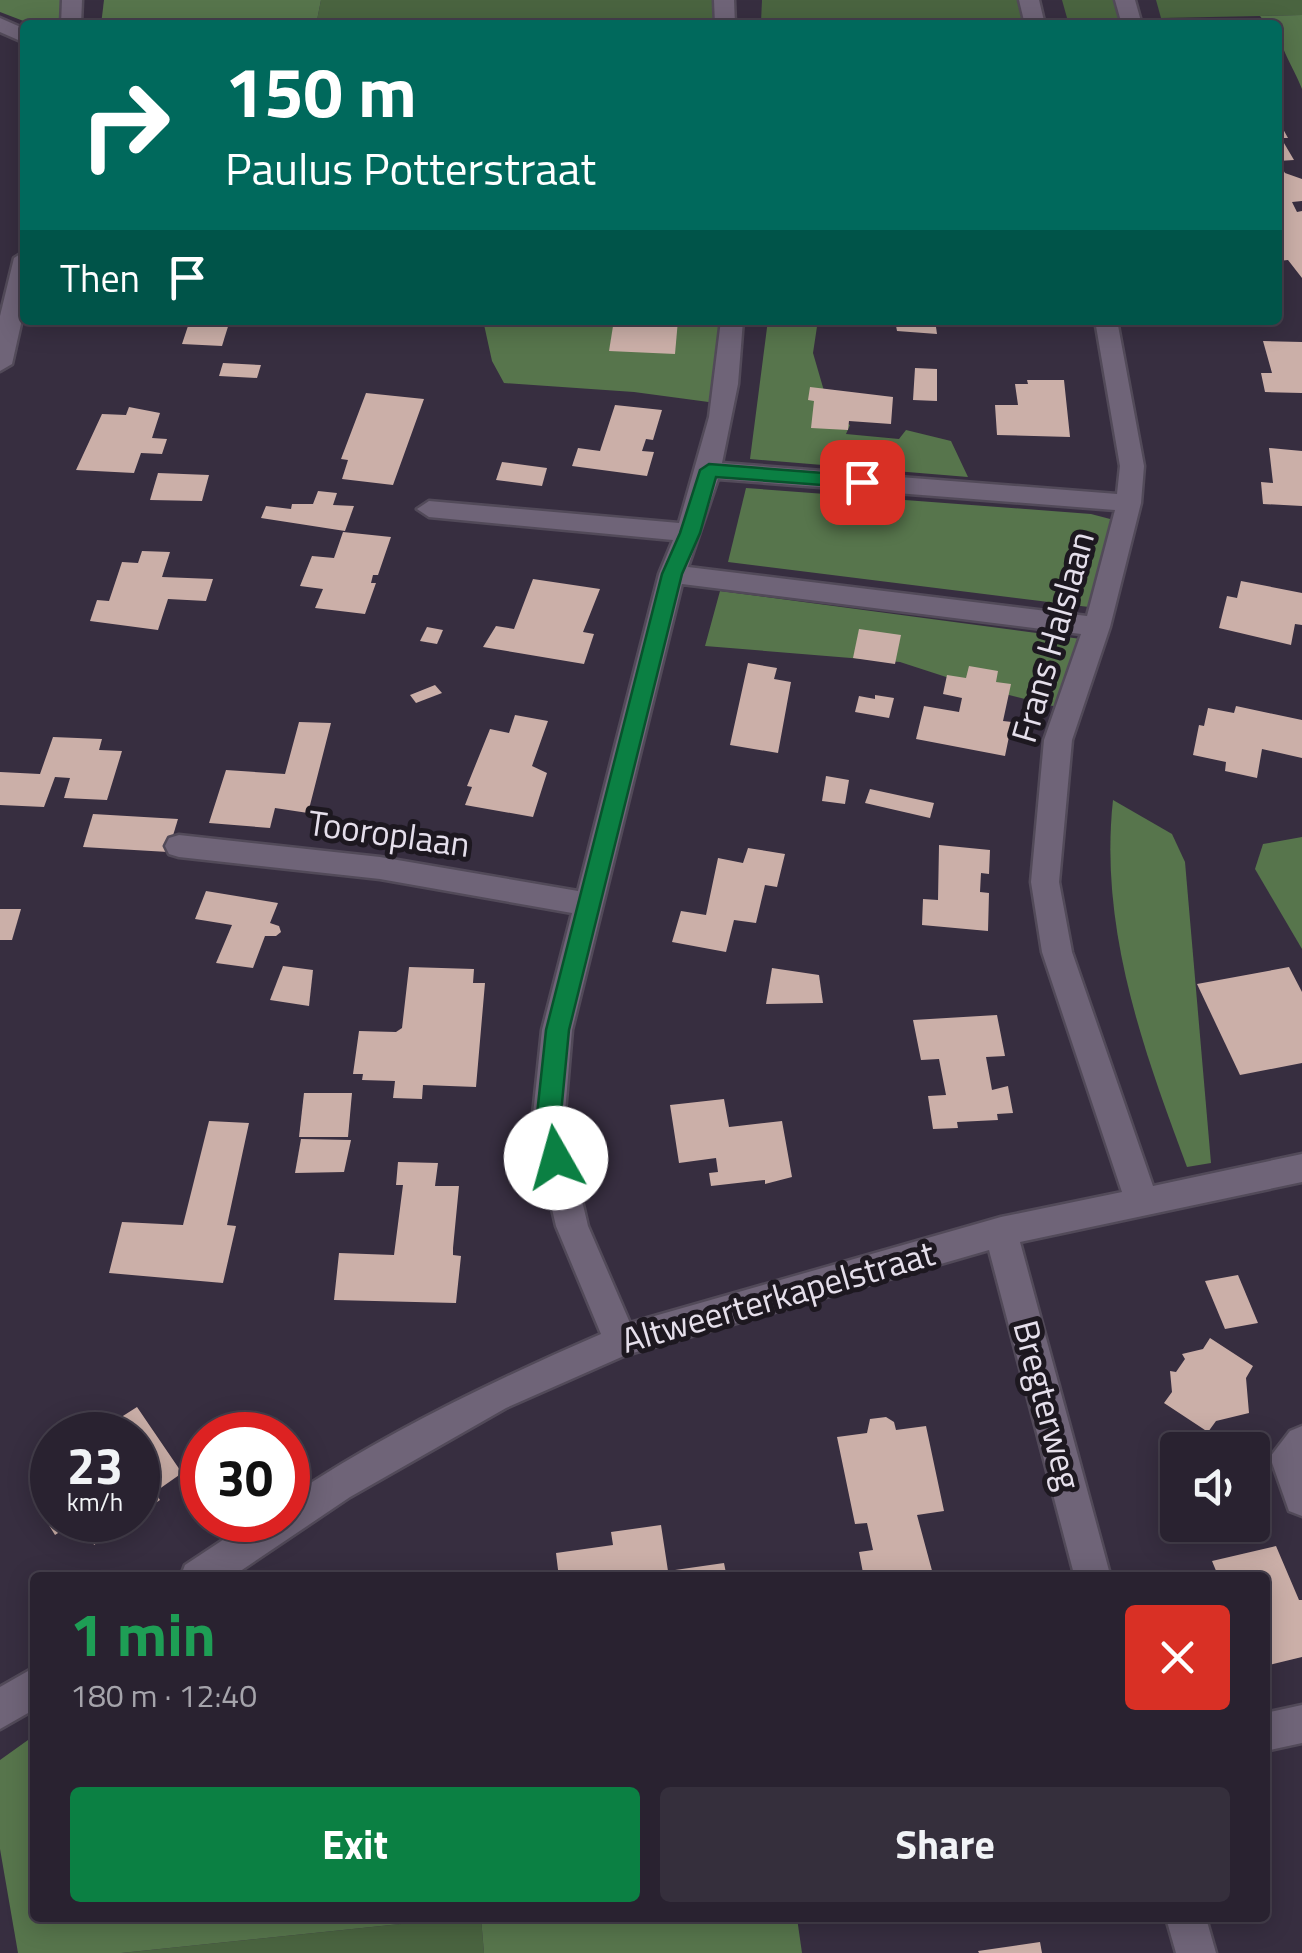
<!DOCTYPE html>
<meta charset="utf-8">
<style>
:root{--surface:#292230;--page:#352f3c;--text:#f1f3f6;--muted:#a5a4ab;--line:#453f4c;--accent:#0b8043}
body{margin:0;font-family:"Titillium Web",sans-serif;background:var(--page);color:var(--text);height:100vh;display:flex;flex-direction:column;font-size:38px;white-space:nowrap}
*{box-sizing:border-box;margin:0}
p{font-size:32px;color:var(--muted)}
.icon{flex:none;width:55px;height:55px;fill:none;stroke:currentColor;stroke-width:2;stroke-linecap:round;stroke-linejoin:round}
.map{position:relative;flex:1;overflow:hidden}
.panel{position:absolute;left:30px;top:1572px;width:1240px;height:350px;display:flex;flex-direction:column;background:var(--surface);border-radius:10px;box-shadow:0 5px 25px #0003,0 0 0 2px var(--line)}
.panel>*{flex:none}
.top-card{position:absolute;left:20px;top:20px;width:1262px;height:305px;border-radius:10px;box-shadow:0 5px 25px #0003,0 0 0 2px var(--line);background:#00695c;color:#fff;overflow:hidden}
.tools{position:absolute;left:1160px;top:1432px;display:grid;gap:20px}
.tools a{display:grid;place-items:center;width:110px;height:110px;border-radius:10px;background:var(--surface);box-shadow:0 5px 25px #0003,0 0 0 2px var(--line);font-size:50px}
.speed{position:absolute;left:30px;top:1412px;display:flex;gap:20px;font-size:50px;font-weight:700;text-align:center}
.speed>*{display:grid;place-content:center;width:130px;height:130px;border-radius:50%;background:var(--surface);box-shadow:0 5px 25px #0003,0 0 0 2px var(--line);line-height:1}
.speed small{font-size:25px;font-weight:400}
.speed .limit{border:15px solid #d22;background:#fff;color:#111}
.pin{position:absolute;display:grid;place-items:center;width:85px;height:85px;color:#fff;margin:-42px;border-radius:20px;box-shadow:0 5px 15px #0006}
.me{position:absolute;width:110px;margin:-55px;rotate:353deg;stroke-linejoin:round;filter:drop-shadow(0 0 8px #0008)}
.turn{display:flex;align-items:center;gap:35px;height:210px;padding:0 40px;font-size:45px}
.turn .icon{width:130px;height:130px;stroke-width:2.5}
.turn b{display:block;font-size:70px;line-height:85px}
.then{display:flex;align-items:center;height:95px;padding:0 40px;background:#0003;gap:20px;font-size:38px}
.round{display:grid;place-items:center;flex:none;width:105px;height:105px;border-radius:10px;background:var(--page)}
.head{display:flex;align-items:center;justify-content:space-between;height:170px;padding:0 40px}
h1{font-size:60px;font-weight:700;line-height:75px;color:#1e9e55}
.cta{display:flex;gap:20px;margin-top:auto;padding:20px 40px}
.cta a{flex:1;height:115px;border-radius:10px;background:var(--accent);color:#fff;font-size:40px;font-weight:700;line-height:115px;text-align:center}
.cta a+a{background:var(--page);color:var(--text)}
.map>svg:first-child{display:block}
</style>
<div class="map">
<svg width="1302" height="1953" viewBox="0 0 1302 1953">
<rect width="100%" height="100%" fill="#372e40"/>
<!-- green -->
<g fill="#4a6440">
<path d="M321 0H726L727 23 316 25Z"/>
<path d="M762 0H1032L1037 19 761 22Z"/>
<path d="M1062 0H1123L1130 25H1069Z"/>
<path d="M1156 0H1302V15L1161 18Z"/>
<path d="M458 1918H481L484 1953H121Z"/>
</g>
<!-- forest -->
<g fill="#57754c">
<path d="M0 0H66L63 25H34L0 12Z"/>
<path d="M104 0H321L316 25H101Z"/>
<path d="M1302 15V89C1294 68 1278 46 1278 25H1267L1260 16Z"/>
<path d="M483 320H727L716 403 634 392 504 383 492 361Z"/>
<path d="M768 320H818L813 353 831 415 850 425 846 434 899 439 906 430 951 441 968 477 750 459Z"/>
<path d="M746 488 1091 514 1114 520 1097 608 728 562Z"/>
<path d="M720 591 1081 639 1065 709 977 687 900 662 705 646Z"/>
<path d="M1113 800 1172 834 1185 862 1211 1163 1187 1167C1143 1049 1099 928 1113 800Z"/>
<path d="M1302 837V949L1255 869 1263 844Z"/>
<path d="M35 1735V1918H458L121 1953H18L0 1849V1760Z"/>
<path d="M481 1918H797L802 1953H484Z"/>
</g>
<!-- building -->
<g fill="#cbafa8">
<path d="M1283 129 1288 138H1281L1294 160 1278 161V130Z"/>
<path d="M1278 162 1285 173 1302 179V201L1292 202 1297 212 1302 211V278L1288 260 1278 261Z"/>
<path d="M190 320H230L222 346 182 344Z"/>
<path d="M614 320H678L675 354 609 351Z"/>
<path d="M895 320H935L937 334 897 331Z"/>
<path d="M1263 341 1302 342V393L1265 392 1261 373H1272Z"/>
<path d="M223 363 261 365 257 378 219 376Z"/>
<path d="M915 368 937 369V401L913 400Z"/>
<path d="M1027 380H1064L1070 437 997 435 995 405H1018L1015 384H1028Z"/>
<path d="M810 387 893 397 891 424 849 421 848 430 811 428 814 401 808 400Z"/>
<path d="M366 393 424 399 393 485 342 479 348 460 341 459Z"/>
<path d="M615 405 662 410 653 440 646 439 642 451 654 452 647 476 572 466 578 448 600 451Z"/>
<path d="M129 407 160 413 152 438 167 439 162 454 141 453 134 473 76 470 102 414 126 415Z"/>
<path d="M1269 448 1302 451V506L1263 504 1261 482 1273 483Z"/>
<path d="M502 462 547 468 542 486 496 480Z"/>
<path d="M158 473 209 475 202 501 150 500Z"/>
<path d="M318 491 337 493 333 505 354 506 345 531 261 518 266 506 291 509 292 504H313Z"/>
<path d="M343 532 391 537 378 575H373L371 583H376L365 614 315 608 323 589 300 586 312 556 334 558Z"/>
<path d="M142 551 170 552 162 577 213 579 206 601 168 599 158 630 90 621 97 600 109 601 122 562 138 563Z"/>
<path d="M533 579 600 589 583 632 594 634 584 664 483 647 496 626 514 629Z"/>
<path d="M1241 581 1302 593V625L1295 624 1291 645 1219 628 1227 596 1237 598Z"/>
<path d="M427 627 443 630 437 644 420 641Z"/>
<path d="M859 629 901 635 895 664 853 658Z"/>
<path d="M748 663 777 668 774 679 791 682 778 753 730 745Z"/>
<path d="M969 666 998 671 996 682 1011 684 1003 721 1012 722 1005 756 916 739 924 706 959 712 962 698 943 694 947 675 966 678Z"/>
<path d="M435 685 442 693 416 703 410 695Z"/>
<path d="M875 695 894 698 889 718 855 712 859 696 875 699Z"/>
<path d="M1236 706 1302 720V758L1262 749 1257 778 1225 771 1226 762 1193 755 1199 725 1204 726 1208 708 1234 713Z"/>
<path d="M515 715 548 721 532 766 547 773 533 817 465 805 472 787 467 786 490 729 509 733Z"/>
<path d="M299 722 331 723 308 813 275 808 270 828 209 823 226 770 285 774Z"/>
<path d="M53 737 102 739 99 750 122 751 107 800 64 798 70 778 55 777 44 807 0 805V772L40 774Z"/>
<path d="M826 776 849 780 845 804 822 801Z"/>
<path d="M870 789 934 803 930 818 865 803Z"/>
<path d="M93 814 178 819 168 852 83 847Z"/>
<path d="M939 845 990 850 989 874 981 873 980 892 989 893 988 931 922 925 923 899 938 900Z"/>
<path d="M748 848 785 854 777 887 765 885 756 923 734 920 726 952 672 942 681 911 706 915 718 858 743 863Z"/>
<path d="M206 891 278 903 270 923 279 926 281 932 276 936H265L253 968 216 963 232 925 195 919Z"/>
<path d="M0 909H21L12 940H0Z"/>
<path d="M283 966 313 970 309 1006 270 1000Z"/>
<path d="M409 967 474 969 473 983H485L476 1087 423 1085 422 1099 393 1098 395 1081 362 1080 363 1074H353L359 1031 396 1032 402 1028Z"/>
<path d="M1289 967 1302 992V1063L1240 1075 1197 984Z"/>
<path d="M772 968 819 975 823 1003 766 1004Z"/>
<path d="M997 1015 1005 1056 986 1057 992 1090 1008 1086 1013 1113 997 1114 998 1120 957 1122 958 1128 933 1129 928 1096 946 1095 939 1059 921 1060 913 1020Z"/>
<path d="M304 1093H352L348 1137H299Z"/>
<path d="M724 1099 729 1127 782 1121 792 1177 765 1184V1180L711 1186 709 1173 718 1172 716 1158 679 1163 670 1105Z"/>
<path d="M209 1121 249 1123 227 1225 236 1226 223 1283 109 1273 122 1222 183 1225Z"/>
<path d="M301 1139 351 1140 344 1172 295 1173Z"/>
<path d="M398 1162 438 1163 435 1186H459L453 1248V1255L461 1256 456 1303 334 1300 339 1253 394 1255 403 1185H396Z"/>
<path d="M1238 1275 1258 1323 1225 1329 1205 1281Z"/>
<path d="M1210 1338 1253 1366 1246 1378 1249 1413 1216 1421 1208 1432 1164 1403 1172 1392 1170 1371 1176 1372 1185 1359 1182 1354 1203 1349Z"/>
<path d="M137 1407 182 1473 155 1492 160 1500 138 1515V1435H93Z"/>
<path d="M886 1417 894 1422 896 1430 926 1426 944 1511 917 1515 934 1578H864L859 1552 873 1550 867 1523 855 1524 837 1437 867 1433 870 1419Z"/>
<path d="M1178 1475V1516H1177L1162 1478Z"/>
<path d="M52 1507V1520H78L55 1535 42 1514Z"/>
<path d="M79 1520H130L94 1545 88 1525 84 1528Z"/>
<path d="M661 1525 668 1571 724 1563 727 1578H559L556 1553 613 1545 611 1532Z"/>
<path d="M1276 1546 1299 1600H1302V1657L1265 1666V1578H1219L1212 1561Z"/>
<path d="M1040 1942 1042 1953H979L978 1951Z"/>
</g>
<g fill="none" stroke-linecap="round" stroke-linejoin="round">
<defs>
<g id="minor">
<path d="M62 0H82L81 25H61Z"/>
<path d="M714 0H734L735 25H715Z"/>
<path d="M1019 0H1039L1045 25H1025Z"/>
<path d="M1115 0H1135L1142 25H1122Z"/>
<path d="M0 18 25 29V43L0 32Z"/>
<path d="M25 251V306L12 364 0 371V316L14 258Z"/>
<path d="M721 320H743L738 384 722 463 1117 494 1120 466 1095 320H1117L1144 466 1141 503 1110 627 1072 740 1059 882 1072 952 1153 1186 1302 1154V1182L1020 1242 1111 1578H1075L989 1250 626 1355 506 1408 350 1497 230 1578H180L185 1565 253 1520H288V1498C386 1432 493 1381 601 1334L556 1226 532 1124 542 1030 572 913 380 879 179 857 169 854 165 846 169 838 179 835 380 857 578 891 659 574 673 540 429 517 417 509 429 501 679 523 709 417ZM718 479 1115 510 1087 616 688 567ZM682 584 1081 634 1044 740 1031 882 1042 952 1122 1192 1001 1217 630 1323 588 1226 564 1124 572 1030Z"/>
<path d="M1302 1426V1516L1289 1511 1270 1457 1290 1431Z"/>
<path d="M35 1667V1709L0 1729V1687Z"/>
<path d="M1302 1705V1743L1265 1751V1713Z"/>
<path d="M1166 1918H1206L1216 1953H1176Z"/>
</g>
</defs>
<!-- minor casing -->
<use href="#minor" stroke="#524a59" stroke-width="5"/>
<!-- minor -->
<use href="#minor" fill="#6f6478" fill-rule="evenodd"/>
</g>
<!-- route -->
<path fill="#0b8043" stroke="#07532c" stroke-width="2.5" d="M709 464 862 476 871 482 862 488 716 477 700 533 682 574 569 1030 560 1124 568 1158 565 1165 556 1168 547 1165 536 1124 546 1030 662 574 680 533 700 470Z"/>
<g text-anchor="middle" stroke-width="10" stroke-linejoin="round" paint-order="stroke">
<!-- street labels -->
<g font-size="35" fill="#e5dfeb" stroke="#1d1820">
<text transform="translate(1053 637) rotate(-74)" y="12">Frans Halslaan</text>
<text transform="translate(389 834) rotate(8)" y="12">Tooroplaan</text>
<text transform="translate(778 1297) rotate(-16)" y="12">Altweerterkapelstraat</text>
<text transform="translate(1047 1405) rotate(75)" y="12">Bregterweg</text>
</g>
</g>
</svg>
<div class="tools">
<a><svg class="icon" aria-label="sound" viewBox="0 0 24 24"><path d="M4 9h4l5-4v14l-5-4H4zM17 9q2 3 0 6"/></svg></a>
</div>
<div class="speed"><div>23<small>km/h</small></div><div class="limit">30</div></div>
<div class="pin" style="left:862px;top:482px;background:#d93025"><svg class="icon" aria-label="arrive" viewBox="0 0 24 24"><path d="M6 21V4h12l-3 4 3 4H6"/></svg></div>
<svg class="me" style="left:556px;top:1158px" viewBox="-20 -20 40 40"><circle r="19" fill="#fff"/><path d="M0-13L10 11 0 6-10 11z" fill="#0b8043"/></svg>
<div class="top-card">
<div class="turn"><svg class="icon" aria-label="right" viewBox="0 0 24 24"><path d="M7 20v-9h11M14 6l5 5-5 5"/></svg><div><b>150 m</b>Paulus Potterstraat</div></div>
<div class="then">Then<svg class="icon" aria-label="arrive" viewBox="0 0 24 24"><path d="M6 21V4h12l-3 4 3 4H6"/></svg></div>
</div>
<section class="panel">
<div class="head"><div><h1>1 min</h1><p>180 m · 12:40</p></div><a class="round" style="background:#d93025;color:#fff"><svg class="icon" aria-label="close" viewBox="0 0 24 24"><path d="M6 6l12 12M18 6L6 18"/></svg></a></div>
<div class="cta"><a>Exit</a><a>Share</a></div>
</section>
</div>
